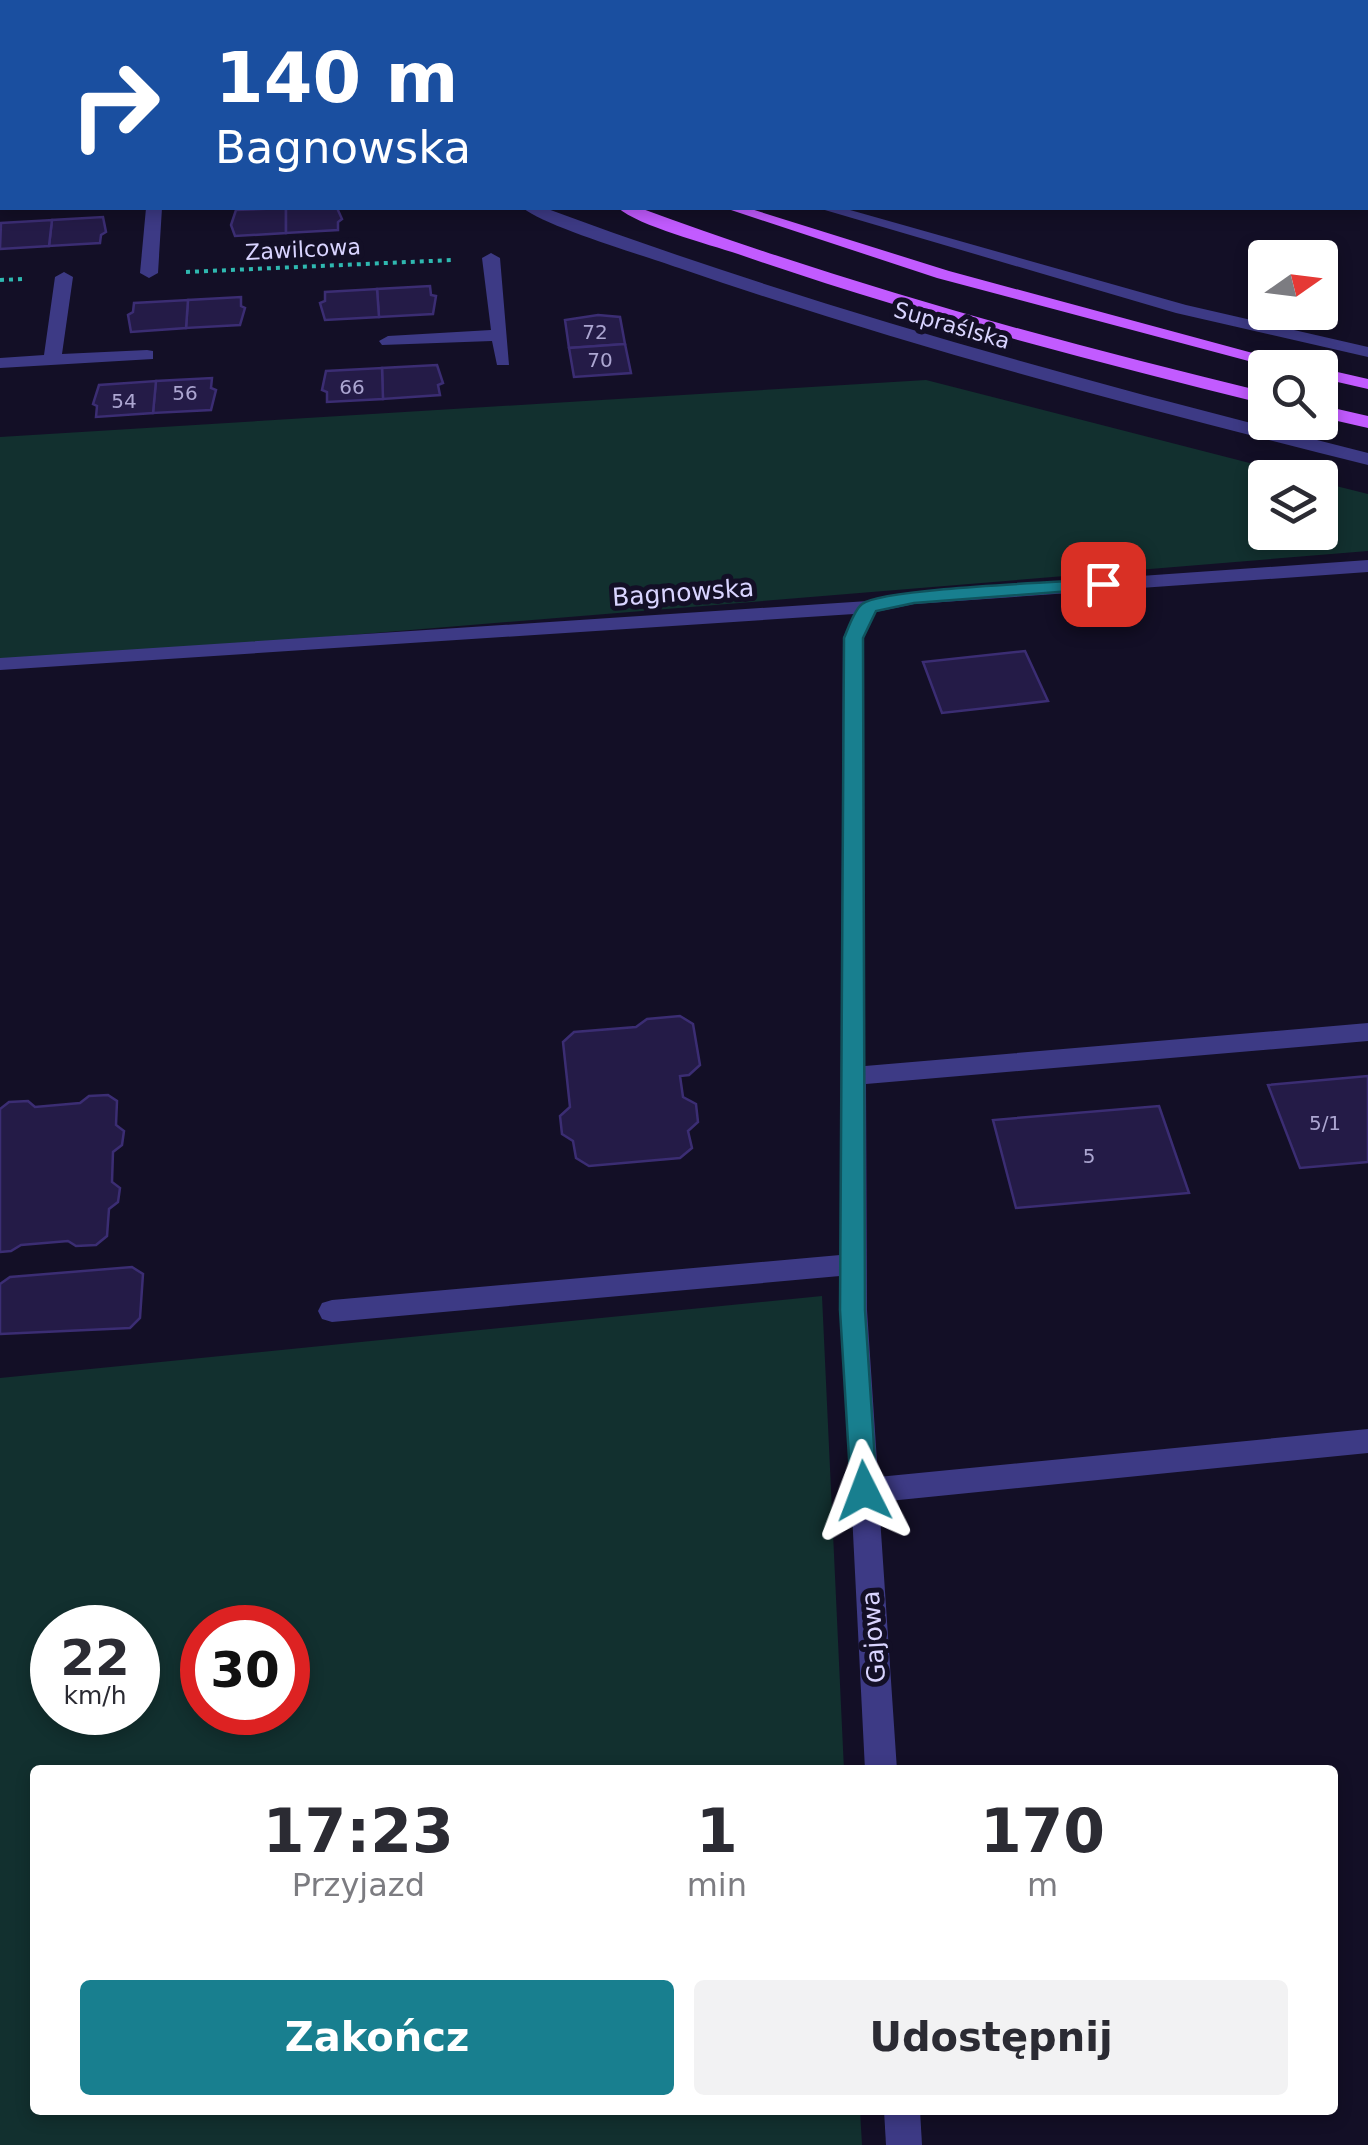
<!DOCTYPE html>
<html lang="pl">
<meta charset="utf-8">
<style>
:root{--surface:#fff;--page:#f2f2f3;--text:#2b2b33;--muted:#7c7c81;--accent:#187f8f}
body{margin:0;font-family:"DejaVu Sans",sans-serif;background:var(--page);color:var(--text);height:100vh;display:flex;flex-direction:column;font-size:38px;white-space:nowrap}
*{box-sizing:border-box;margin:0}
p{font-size:32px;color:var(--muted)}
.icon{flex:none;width:55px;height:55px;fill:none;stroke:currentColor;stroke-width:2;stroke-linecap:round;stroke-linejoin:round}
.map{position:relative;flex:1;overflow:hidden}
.details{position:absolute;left:30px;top:1765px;width:1308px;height:350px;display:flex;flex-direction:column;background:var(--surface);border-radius:10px;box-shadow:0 5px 15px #0003}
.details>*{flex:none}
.guide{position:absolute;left:0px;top:0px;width:1370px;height:210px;box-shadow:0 5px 15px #0003;background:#1a4fa0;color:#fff;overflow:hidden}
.needle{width:65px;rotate:76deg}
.controls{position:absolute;left:1248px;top:240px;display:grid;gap:20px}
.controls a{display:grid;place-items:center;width:90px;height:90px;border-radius:10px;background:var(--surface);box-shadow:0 5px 15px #0003;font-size:50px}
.speed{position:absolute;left:30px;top:1605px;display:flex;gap:20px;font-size:50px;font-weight:700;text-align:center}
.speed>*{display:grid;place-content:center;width:130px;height:130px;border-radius:50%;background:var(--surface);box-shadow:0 5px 15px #0003;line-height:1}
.speed small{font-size:25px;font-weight:400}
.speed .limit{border:15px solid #d22;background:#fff;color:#111}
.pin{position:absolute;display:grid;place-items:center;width:85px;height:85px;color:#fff;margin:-42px;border-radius:20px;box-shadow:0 5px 15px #0006}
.me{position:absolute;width:110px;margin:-55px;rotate:357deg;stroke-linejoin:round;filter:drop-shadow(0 0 8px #0008)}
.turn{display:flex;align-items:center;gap:35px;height:210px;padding:0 50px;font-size:45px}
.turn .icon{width:130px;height:130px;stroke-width:2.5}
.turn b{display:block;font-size:70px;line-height:85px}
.eta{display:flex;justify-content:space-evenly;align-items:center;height:170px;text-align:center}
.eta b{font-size:60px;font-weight:700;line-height:70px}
.cta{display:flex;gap:20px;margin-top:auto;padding:20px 50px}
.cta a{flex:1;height:115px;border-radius:10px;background:var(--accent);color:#fff;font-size:40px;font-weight:700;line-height:115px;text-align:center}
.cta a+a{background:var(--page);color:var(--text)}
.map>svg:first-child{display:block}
</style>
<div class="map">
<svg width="1368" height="2145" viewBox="0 0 1368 2145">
<rect width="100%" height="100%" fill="#130f26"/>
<!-- green -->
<g fill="#12302f" fill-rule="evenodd">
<path d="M926 380 1304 477 1265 478V532H1320V482L1368 494V551L0 664V437Z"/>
<path d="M822 1296 844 1770H35V2110H860L862 2145H0V1378ZM52 1628H138V1712H52ZM202 1628H288V1712H202Z"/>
</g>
<!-- building -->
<g fill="#241b47" stroke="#3b2d73" stroke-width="2.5">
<path d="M286 208V233L235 236 231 225 236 210Z"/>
<path d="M286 208H337L342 219 338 222V230L286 233Z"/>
<path d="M103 217 106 232 101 235 100 243 49 246 52 220Z"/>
<path d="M52 220 49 246 0 249 1 223Z"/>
<path d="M430 286 431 295 436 296 433 314 379 317 377 289Z"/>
<path d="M377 289 379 317 325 320 320 303 325 301V292Z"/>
<path d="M241 297V306L245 308 240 325 186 328 188 300Z"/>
<path d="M188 300 186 328 131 332 128 315 133 312 134 303Z"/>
<path d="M598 315 620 317 625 344 569 348 565 320Z"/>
<path d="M625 344 631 373 574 377 569 348Z"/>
<path d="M437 365 443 383 438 385 440 395 383 399 382 368Z"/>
<path d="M382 368 383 399 327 402V392L322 390 326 371Z"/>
<path d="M212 378 211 388 216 390 211 410 153 413 156 381Z"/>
<path d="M156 381 153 413 96 417 97 406 93 404 99 385Z"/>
<path d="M1025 651 1048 701 942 713 923 662Z"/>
<path d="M680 1016 693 1024 700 1065 689 1075 680 1076 683 1097 696 1104 698 1122 688 1131 692 1148 680 1158 589 1166 576 1158 573 1141 562 1134 560 1116 570 1107 563 1042 574 1032 636 1027 647 1019Z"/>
<path d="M1368 1076V1162L1300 1168 1268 1085Z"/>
<path d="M108 1095 117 1101 116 1125 124 1131 122 1145 113 1152 112 1182 120 1188 118 1202 109 1209 107 1236 96 1245 76 1246 68 1241 21 1245 11 1251 0 1252V1109L9 1102 28 1101 35 1107 80 1103 89 1096Z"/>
<path d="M1159 1106 1189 1193 1016 1208 993 1120Z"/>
<path d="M132 1267 143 1274 140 1318 130 1328 0 1334V1284L10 1277Z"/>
</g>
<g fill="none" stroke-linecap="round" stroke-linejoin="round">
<!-- path -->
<g stroke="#2fb8b0" stroke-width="4" stroke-dasharray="4 5" stroke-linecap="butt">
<path d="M1323 2 1339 0"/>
<path d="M186 272 453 260"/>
<path d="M0 280 24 279"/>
</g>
<!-- minor -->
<g fill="#3d3a85" fill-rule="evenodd">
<path d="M91 0H109L110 2H92Z"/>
<path d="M295 0H313L314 2H296Z"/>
<rect x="792" y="0" width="14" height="2"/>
<path d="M0 53 2 54V62L0 63Z"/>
<path d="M146 208H162L158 273 149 278 140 273Z"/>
<path d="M523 208H545C814 308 1090 383 1368 453V465C1136 407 905 346 679 268 645 256 546 227 523 208Z"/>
<path d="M818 208H843L1186 305 1368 347V357L1176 313Z"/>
<path d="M491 253 500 258 509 365H497L492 341 382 345 379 341 388 336 491 330 482 258Z"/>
<path d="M64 272 73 277 62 354 147 350 153 351V359L0 368V358L44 355 55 277Z"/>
<path d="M1368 560V572L914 604 876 612 863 638 865 1066 1368 1023V1041L866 1084 867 1310 878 1477 1368 1429V1453L879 1502 897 1770H865L840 1276 332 1322 322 1319 318 1311 322 1303 332 1300 840 1255 843 638 854 614 0 670V658L868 601 914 592Z"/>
<path d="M884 2110H920L922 2145H886Z"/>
</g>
<!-- major -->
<g fill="#c25bff" fill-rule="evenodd">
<path d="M159 0H176L177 2H160Z"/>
<path d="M229 0H247L248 2H230Z"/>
<path d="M618 208H640C844 283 1053 341 1265 392V404C1088 360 911 314 738 254 708 244 639 226 618 208Z"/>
<path d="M725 208H748L949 271 1308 368H1275L937 278Z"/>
<path d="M1320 368 1368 379V389L1320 378Z"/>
<path d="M1320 405 1368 416V428L1320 417Z"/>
</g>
</g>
<!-- route -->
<path fill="#187f8f" stroke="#10535d" stroke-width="2.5" d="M1103 579 1110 581V588L914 603 876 611 863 638 865 1310 877 1491 873 1499 864 1502 854 1499 851 1491 840 1310 844 638C848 629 854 610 862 604 882 588 1066 582 1103 579Z"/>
<g text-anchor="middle" stroke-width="10" stroke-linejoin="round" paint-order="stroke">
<!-- number labels -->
<g font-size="20" fill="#aca6d1">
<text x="595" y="339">72</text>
<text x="600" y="367">70</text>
<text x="352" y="394">66</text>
<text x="185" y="400">56</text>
<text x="124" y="408">54</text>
<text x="1325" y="1130">5/1</text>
<text x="1089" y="1163">5</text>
</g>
<!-- far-street labels -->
<g font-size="22" fill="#d9d4ff" stroke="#130f26">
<text transform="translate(303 249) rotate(-3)" y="8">Zawilcowa</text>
<text transform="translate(952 325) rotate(16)" y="8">Supraślska</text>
</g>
<!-- street labels -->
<g font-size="25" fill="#d9d4ff" stroke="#130f26">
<text transform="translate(683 592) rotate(-4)" y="9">Bagnowska</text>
<text transform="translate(873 1637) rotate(-94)" y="9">Gajowa</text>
</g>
</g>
</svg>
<div class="controls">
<a><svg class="needle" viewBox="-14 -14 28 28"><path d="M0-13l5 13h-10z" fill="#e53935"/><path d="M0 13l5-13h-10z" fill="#7c7c81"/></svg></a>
<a><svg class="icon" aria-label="search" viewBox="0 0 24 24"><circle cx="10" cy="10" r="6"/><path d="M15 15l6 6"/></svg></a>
<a><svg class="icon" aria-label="layers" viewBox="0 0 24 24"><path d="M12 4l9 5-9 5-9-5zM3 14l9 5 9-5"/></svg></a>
</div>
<div class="speed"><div>22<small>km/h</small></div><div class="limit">30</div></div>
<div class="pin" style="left:1103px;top:584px;background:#d93025"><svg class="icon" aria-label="arrive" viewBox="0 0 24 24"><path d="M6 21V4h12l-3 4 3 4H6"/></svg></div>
<svg class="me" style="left:864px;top:1491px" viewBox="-20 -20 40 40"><path d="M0-17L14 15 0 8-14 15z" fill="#187f8f" stroke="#fff" stroke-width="4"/></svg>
<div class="guide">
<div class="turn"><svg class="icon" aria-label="right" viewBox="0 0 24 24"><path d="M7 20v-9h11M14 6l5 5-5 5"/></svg><div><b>140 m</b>Bagnowska</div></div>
</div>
<section class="details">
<div class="eta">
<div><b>17:23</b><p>Przyjazd</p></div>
<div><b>1</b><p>min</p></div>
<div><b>170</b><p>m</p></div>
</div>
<div class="cta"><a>Zakończ</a><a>Udostępnij</a></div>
</section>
</div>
